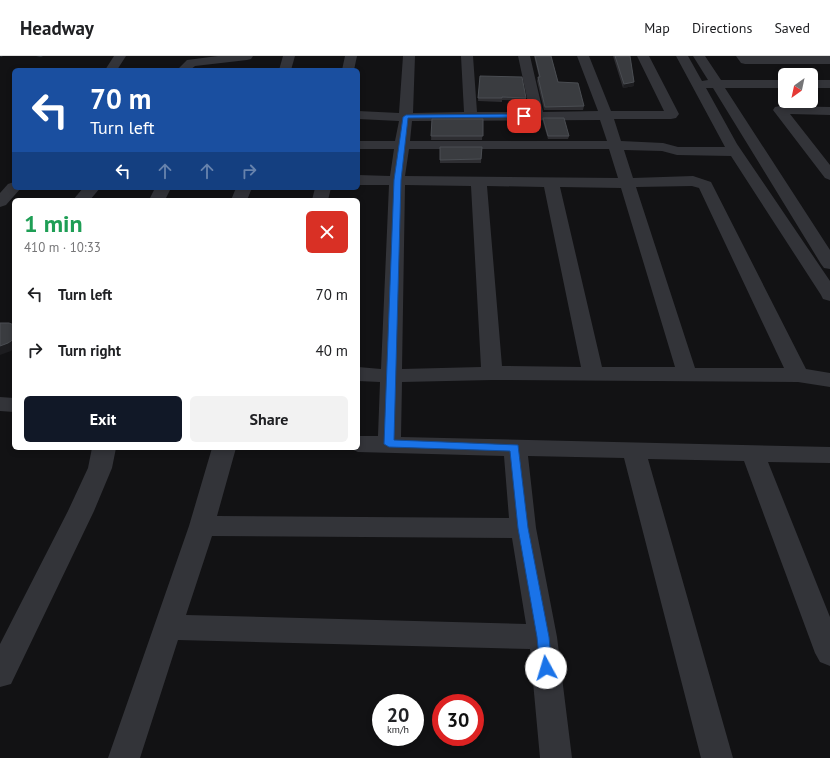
<!DOCTYPE html>
<meta charset="utf-8">
<style>
:root{--surface:#fff;--page:#f2f2f2;--text:#202124;--muted:#757577;--line:#e0e0e0;--accent:#111827}
body{margin:0;font-family:"PT Sans",sans-serif;background:var(--page);color:var(--text);height:100vh;display:flex;flex-direction:column;font-size:15px;white-space:nowrap}
*{box-sizing:border-box;margin:0}
p{font-size:13px;color:var(--muted)}
.icon{flex:none;width:22px;height:22px;fill:none;stroke:currentColor;stroke-width:2;stroke-linecap:round;stroke-linejoin:round}
.map{position:relative;flex:1;overflow:hidden}
.drawer{position:absolute;left:12px;top:142px;width:348px;height:252px;display:flex;flex-direction:column;background:var(--surface);border-radius:6px;box-shadow:0 2px 6px #0003}
.drawer>*{flex:none}
.top-card{position:absolute;left:12px;top:12px;width:348px;height:122px;border-radius:6px;box-shadow:0 2px 6px #0003;background:#1a4fa0;color:#fff;overflow:hidden}
.needle{width:26px;rotate:213deg}
.fabs{position:absolute;left:778px;top:12px;display:grid;gap:8px}
.fabs a{display:grid;place-items:center;width:40px;height:40px;border-radius:6px;background:var(--surface);box-shadow:0 2px 6px #0003;font-size:20px}
.speed{position:absolute;left:372px;top:638px;display:flex;gap:8px;font-size:20px;font-weight:700;text-align:center}
.speed>*{display:grid;place-content:center;width:52px;height:52px;border-radius:50%;background:var(--surface);box-shadow:0 2px 6px #0003;line-height:1}
.speed small{font-size:10px;font-weight:400}
.speed .limit{border:6px solid #d22;background:#fff;color:#111}
.pin{position:absolute;display:grid;place-items:center;width:34px;height:34px;color:#fff;margin:-17px;border-radius:8px;box-shadow:0 2px 6px #0006}
.me{position:absolute;width:44px;margin:-22px;rotate:354deg;stroke-linejoin:round;filter:drop-shadow(0 0 3px #0008)}
.turn{display:flex;align-items:center;gap:14px;height:84px;padding:0 12px;font-size:18px}
.turn .icon{width:52px;height:52px;stroke-width:2.5}
.turn b{display:block;font-size:28px;line-height:34px}
.lanes{display:flex;align-items:center;height:38px;padding:0 12px;background:#0003;justify-content:center;gap:20px;direction:ltr}
.lanes .off{opacity:.35}
.round{display:grid;place-items:center;flex:none;width:42px;height:42px;border-radius:6px;background:var(--page)}
.head{display:flex;align-items:center;justify-content:space-between;height:68px;padding:0 12px}
h1{font-size:24px;font-weight:700;line-height:30px;color:#1e9e55}
.primary-button{display:flex;gap:8px;margin-top:auto;padding:8px 12px}
.primary-button a{flex:1;height:46px;border-radius:6px;background:var(--accent);color:#fff;font-size:16px;font-weight:700;line-height:46px;text-align:center}
.primary-button a+a{background:var(--page);color:var(--text)}
ul{padding:0;list-style:none}
li{display:flex;align-items:center;gap:12px;height:56px;padding:0 12px}
li div{flex:1}
li b{display:block;font-size:15px}
li em{font-style:normal}
header{display:flex;align-items:center;gap:24px;box-sizing:border-box;height:56px;padding:0 20px;background:var(--surface);border-bottom:1px solid var(--line)}
header strong{font-size:19px}
nav{display:flex;gap:22px;margin-inline-start:auto;font-size:14px}
.map>svg:first-child{display:block}
</style>
<header>
<strong>Headway</strong>
<nav><a>Map</a><a>Directions</a><a>Saved</a></nav>
</header>
<div class="map">
<svg width="830" height="702" viewBox="0 0 830 702">
<rect width="100%" height="100%" fill="#121214"/>
<g fill="none" stroke-linecap="round" stroke-linejoin="round">
<!-- stream -->
<g fill="#283238" fill-rule="evenodd">
<path d="M0 0H3L1 1Z"/>
<path d="M36 0H43L41 1Z"/>
</g>
<!-- minor -->
<g fill="#333439" fill-rule="evenodd">
<path d="M114 0H126L117 14H105Z"/>
<path d="M218 0H253L251 3 247 4 195 10 190 14H177L187 4Z"/>
<path d="M283 0H295L291 14H279Z"/>
<path d="M345 0H357L354 14H342Z"/>
<path d="M403 0H415L413 57 464 56 461 0H473L477 56H530L518 0H530L543 56 598 55 577 0H589L611 55H664L637 0H649L679 58 676 62 671 63H614L621 85 663 87 678 91H725L676 0H688L702 25 708 24 693 0H705L721 24H785V32H725L830 194V213L824 212 821 208 713 32H706L737 88 830 225V245L823 243 821 239 731 100 677 99 662 95 624 94 633 122 693 120 711 126 806 313 830 317V331L798 326 492 324 402 326 401 381 830 391V407L768 406 830 561V610L820 606 815 597 744 405 648 403 733 702H701L624 402 528 400 536 472 557 581 572 702H540L530 593 178 584 140 702H108L189 470 212 392H236L217 460 509 462 504 400 358 396 349 392H358V380H378L380 326 358 325V311L381 313 389 129H358V119L390 120 394 93H358V85H395L399 65 358 63V55L399 57ZM600 64 607 85H410L412 65ZM409 93H609L618 122 405 120ZM405 129 471 130 481 311 402 313ZM487 130 544 131 581 311 502 310ZM692 130 699 132 784 312H695L636 131ZM560 131 621 132 675 311H602ZM212 480 512 482 526 568 186 559Z"/>
<path d="M736 0H830V8H745L741 7Z"/>
<rect x="811" y="24" width="19" height="8"/>
<path d="M780 50 830 51V59L790 58 830 109V124L825 122 773 54 775 51Z"/>
<path d="M14 126V132H21L6 149 0 151V137L8 128Z"/>
<path d="M83 132H100L90 144H73Z"/>
<path d="M155 132H171L165 144H149Z"/>
<path d="M236 132H252L247 144H231Z"/>
<path d="M315 132H331L328 144H312Z"/>
<path d="M0 341 14 342V356L0 355Z"/>
<path d="M92 392H116L112 412 94 455 11 628 0 631V588L68 455 88 412Z"/>
</g>
</g>
<!-- wall -->
<g fill="#2e2e32">
<path d="M534 0H551L558 26 584 50 583 54H544L537 25 538 21H539Z"/>
<path d="M613 0H630L634 26V30L623 32Z"/>
<path d="M480 20 526 42V45L502 44V46L478 45Z"/>
<path d="M543 62 569 80 568 83H548L543 66Z"/>
<path d="M432 63H483L482 84H431Z"/>
<path d="M440 91H482L481 107H440Z"/>
</g>
<!-- shaded-wall -->
<g fill="#1d1d20">
<path d="M634 26V30L623 32 624 28Z"/>
<path d="M14 283V293L11 295 0 299V290Z"/>
</g>
<!-- building -->
<g fill="#3a3c40" stroke="#4a4d52">
<path d="M535 0H551L558 26 578 27 584 50 545 51 538 21H540Z"/>
<path d="M615 0H630L634 26 624 28Z"/>
<path d="M480 20 522 21 526 42 502 41V42H478Z"/>
<path d="M543 62H564L569 80H548Z"/>
<path d="M432 63H483V80H431Z"/>
<path d="M440 91H482L481 103 440 104Z"/>
<path d="M0 267H9L14 269V283L8 287 0 290Z"/>
</g>
<!-- route -->
<path fill="#1a73e8" stroke="#114b97" d="M524 58 527 60 526 61 408 62 401 124 394 384 518 389 528 472 549 581 552 612 551 615 546 617 542 615 540 612 537 581 518 472 510 395 389 391 384 388 394 124 403 61 406 59Z"/>
</svg>
<div class="fabs">
<a><svg class="needle" viewBox="-14 -14 28 28"><path d="M0-13l5 13h-10z" fill="#e53935"/><path d="M0 13l5-13h-10z" fill="#757577"/></svg></a>
</div>
<div class="speed"><div>20<small>km/h</small></div><div class="limit">30</div></div>
<div class="pin" style="left:524px;top:60px;background:#d93025"><svg class="icon" aria-label="arrive" viewBox="0 0 24 24"><path d="M6 21V4h12l-3 4 3 4H6"/></svg></div>
<svg class="me" style="left:546px;top:612px" viewBox="-20 -20 40 40"><circle r="19" fill="#fff"/><path d="M0-13L10 11 0 6-10 11z" fill="#1a73e8"/></svg>
<div class="top-card">
<div class="turn"><svg class="icon" aria-label="left" viewBox="0 0 24 24"><path d="M17 20v-9H6M10 6l-5 5 5 5"/></svg><div><b>70 m</b>Turn left</div></div>
<div class="lanes"><svg class="icon" aria-label="left" viewBox="0 0 24 24"><path d="M17 20v-9H6M10 6l-5 5 5 5"/></svg><svg class="icon off" aria-label="ahead" viewBox="0 0 24 24"><path d="M12 20V5M6 11l6-6 6 6"/></svg><svg class="icon off" aria-label="ahead" viewBox="0 0 24 24"><path d="M12 20V5M6 11l6-6 6 6"/></svg><svg class="icon off" aria-label="right" viewBox="0 0 24 24"><path d="M7 20v-9h11M14 6l5 5-5 5"/></svg></div>
</div>
<section class="drawer">
<div class="head"><div><h1>1 min</h1><p>410 m · 10:33</p></div><a class="round" style="background:#d93025;color:#fff"><svg class="icon" aria-label="close" viewBox="0 0 24 24"><path d="M6 6l12 12M18 6L6 18"/></svg></a></div>
<ul>
<li><svg class="icon" aria-label="left" viewBox="0 0 24 24"><path d="M17 20v-9H6M10 6l-5 5 5 5"/></svg><div><b>Turn left</b></div><em>70 m</em></li>
<li><svg class="icon" aria-label="right" viewBox="0 0 24 24"><path d="M7 20v-9h11M14 6l5 5-5 5"/></svg><div><b>Turn right</b></div><em>40 m</em></li>
</ul>
<div class="primary-button"><a>Exit</a><a>Share</a></div>
</section>
</div>
